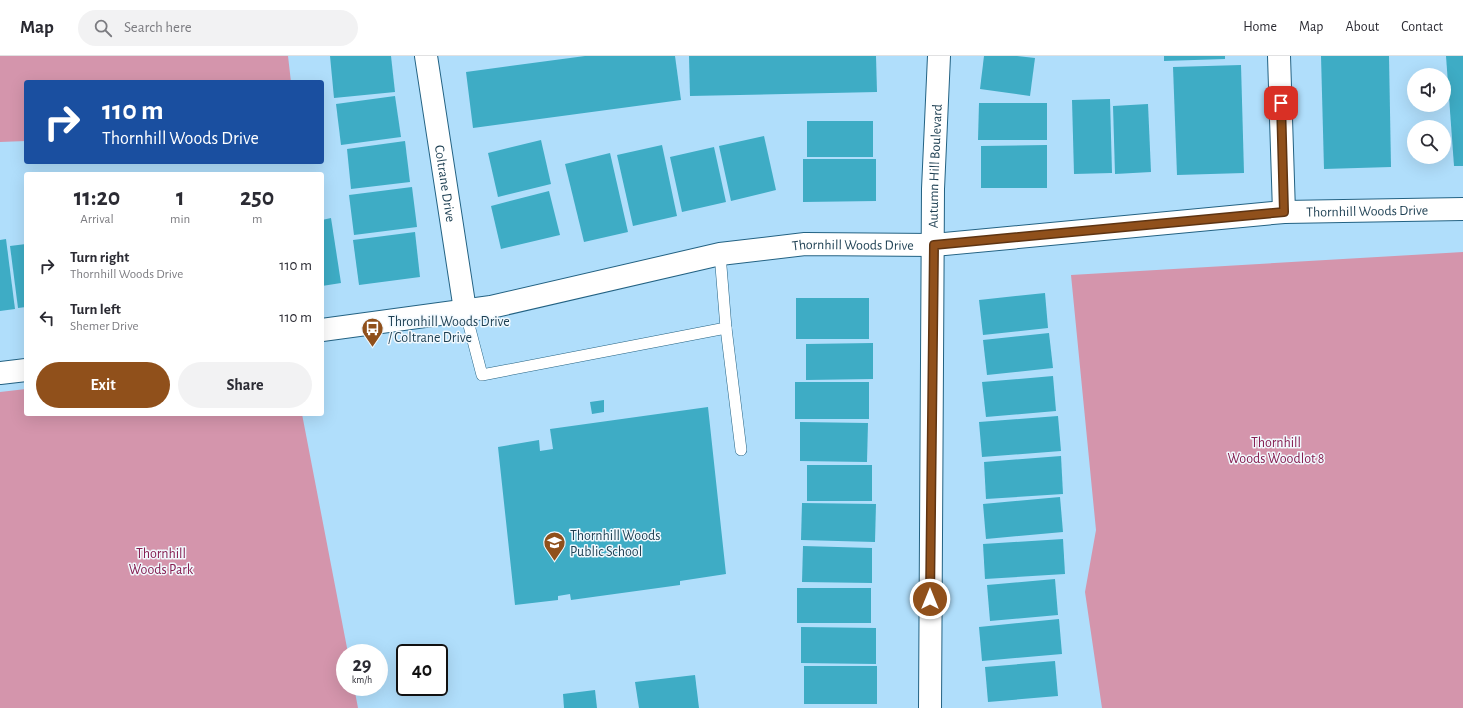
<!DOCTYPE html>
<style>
:root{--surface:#fff;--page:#f2f2f3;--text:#2b2b33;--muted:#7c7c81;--line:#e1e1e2;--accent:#90501b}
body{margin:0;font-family:"Alegreya Sans",sans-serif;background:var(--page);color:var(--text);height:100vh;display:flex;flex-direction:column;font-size:15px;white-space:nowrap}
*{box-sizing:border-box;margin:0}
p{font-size:13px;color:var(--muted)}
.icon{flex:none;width:22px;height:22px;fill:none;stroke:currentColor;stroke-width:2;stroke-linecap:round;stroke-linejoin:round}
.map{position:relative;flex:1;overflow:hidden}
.drawer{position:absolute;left:24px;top:116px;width:300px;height:244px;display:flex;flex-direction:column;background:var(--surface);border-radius:4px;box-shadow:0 4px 16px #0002}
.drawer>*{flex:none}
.hud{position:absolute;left:24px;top:24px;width:300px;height:84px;border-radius:4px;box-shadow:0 4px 16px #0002;background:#1a4fa0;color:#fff;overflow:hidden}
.tools{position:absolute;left:1407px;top:12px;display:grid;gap:8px}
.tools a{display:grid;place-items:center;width:44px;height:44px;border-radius:50%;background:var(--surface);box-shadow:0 4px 16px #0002;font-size:20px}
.speed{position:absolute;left:336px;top:588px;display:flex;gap:8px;font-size:20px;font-weight:700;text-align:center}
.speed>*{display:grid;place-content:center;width:52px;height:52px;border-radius:50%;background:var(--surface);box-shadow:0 4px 16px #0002;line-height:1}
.speed small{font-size:10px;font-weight:400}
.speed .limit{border:2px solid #111;border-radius:6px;background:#fff;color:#111}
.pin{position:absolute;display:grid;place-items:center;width:34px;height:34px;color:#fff;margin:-17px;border-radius:8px;box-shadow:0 2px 6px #0006}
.me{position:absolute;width:44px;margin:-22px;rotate:0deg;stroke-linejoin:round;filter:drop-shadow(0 0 3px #0008)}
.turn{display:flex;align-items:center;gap:14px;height:84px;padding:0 12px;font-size:18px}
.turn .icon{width:52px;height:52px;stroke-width:2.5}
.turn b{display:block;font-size:28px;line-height:34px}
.eta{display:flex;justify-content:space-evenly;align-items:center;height:68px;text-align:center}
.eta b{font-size:24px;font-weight:600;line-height:28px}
.button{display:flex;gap:8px;margin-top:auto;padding:8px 12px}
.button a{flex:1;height:46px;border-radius:24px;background:var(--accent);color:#fff;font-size:16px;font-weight:600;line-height:46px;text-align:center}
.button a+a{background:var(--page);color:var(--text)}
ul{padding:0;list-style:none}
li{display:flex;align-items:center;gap:12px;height:52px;padding:0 12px}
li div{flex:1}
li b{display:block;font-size:15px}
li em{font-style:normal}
header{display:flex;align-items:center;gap:24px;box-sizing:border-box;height:56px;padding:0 20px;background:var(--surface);border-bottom:1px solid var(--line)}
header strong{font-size:19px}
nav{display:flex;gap:22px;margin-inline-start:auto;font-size:14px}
.search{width:280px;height:36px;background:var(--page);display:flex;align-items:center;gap:10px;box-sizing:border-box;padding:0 14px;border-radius:22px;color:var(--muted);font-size:15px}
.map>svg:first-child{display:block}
</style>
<header>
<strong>Map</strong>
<div class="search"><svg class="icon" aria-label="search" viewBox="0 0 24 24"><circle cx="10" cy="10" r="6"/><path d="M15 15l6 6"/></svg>Search here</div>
<nav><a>Home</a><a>Map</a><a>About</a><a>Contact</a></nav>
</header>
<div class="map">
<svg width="1463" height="652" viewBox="0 0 1463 652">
<rect width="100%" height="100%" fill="#b0defb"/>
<!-- green -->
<g fill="#d495ac">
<path d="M0 0H288L291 26H26V85L0 86Z"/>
<path d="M1463 196V652H1102L1085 536 1096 474 1071 219Z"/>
<path d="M26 333V358H302L348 597H345V631H354L358 652H0V336Z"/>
</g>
<!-- building -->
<g fill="#3eacc5">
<path d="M330 0H391L395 36 334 42Z"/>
<path d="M585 0H675L681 44 473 72 466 16Z"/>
<path d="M689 0H876L877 36 690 40Z"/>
<path d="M984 0H1017L1035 2 1030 40 980 33Z"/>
<path d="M1164 0H1225V3L1164 5Z"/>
<path d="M1321 0H1389L1391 111 1324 113Z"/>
<path d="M1446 0H1463V110H1454Z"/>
<path d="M1241 9 1244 117 1177 119 1173 11Z"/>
<path d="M395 40 401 81 341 89 336 48Z"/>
<path d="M1110 43 1112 117 1074 118 1072 44Z"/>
<path d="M979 47H1047V84H978Z"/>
<path d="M1148 48 1151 116 1115 118 1113 50Z"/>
<rect x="807" y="65" width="66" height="36"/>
<path d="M764 80 776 134 731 145 719 90Z"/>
<path d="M541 84 551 128 498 141 488 97Z"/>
<path d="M405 85 410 126 351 133 347 93Z"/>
<path d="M662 89 677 160 633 170 617 99Z"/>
<path d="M1047 89V132H981V90Z"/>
<path d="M714 91 726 146 682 156 670 101Z"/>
<path d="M610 97 628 176 584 186 565 108Z"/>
<path d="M803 103H876V145L803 146Z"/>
<path d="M412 131 417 171 354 179 349 139Z"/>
<path d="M549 135 560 179 501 193 491 150Z"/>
<path d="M331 162 341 227 322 230V164Z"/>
<path d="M415 176 420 221 359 229 353 184Z"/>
<path d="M6 183 15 253 0 255V184Z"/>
<path d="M26 188V251L18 252 10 190Z"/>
<path d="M1045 237 1048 272 983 279 979 244Z"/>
<rect x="796" y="242" width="73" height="41"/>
<path d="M1049 277 1053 312 987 319 983 284Z"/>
<path d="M873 287V323L806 324V288Z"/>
<path d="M1053 320 1056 355 986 361 982 326Z"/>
<rect x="795" y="326" width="74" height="37"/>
<path d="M604 344V356L592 358 590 346Z"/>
<path d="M708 351 726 518 680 525V529L571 544 570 538 558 540V544L515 549 498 391 539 384 540 395 553 393 550 373Z"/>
<path d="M1058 360 1061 395 982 401 979 366Z"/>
<path d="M800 366 868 367 867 406 800 405Z"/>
<path d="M1061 400 1063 438 986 443 984 406Z"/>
<rect x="807" y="409" width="65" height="36"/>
<path d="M1060 441 1063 476 986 483 983 448Z"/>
<path d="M802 447 876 448 875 486 801 484Z"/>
<path d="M1063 483 1065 518 985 523 983 488Z"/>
<path d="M803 490 872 492V527L802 526Z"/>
<path d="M1055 523 1058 559 990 565 987 529Z"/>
<rect x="797" y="532" width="74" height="35"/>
<path d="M1059 563 1062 598 982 605 979 571Z"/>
<path d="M801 571 876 572V608L801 607Z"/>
<path d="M1055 605 1058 640 988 646 985 611Z"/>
<rect x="804" y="610" width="73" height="38"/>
<path d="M695 619 699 652H639L635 626Z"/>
<path d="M595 634 597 652H564L563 638Z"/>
</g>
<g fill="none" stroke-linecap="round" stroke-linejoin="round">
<defs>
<g id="lane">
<path d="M465 254 482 319 726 272 720 198"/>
<path d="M726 272 741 394"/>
</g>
<g id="street">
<path id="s1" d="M426 0 465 254"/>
<path d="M1279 0 1284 156"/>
</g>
<g id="secondary">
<path id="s2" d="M322 274 491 251 720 198 805 188 934 189 1284 156 1463 153"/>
<path d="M0 317 26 314"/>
<path id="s3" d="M930 652 933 133 939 0"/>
</g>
</defs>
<!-- lane casing -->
<use href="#lane" stroke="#236283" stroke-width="12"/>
<!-- street casing -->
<use href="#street" stroke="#236283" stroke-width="24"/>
<!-- secondary casing -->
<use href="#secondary" stroke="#236283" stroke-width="24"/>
<!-- lane -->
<use href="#lane" stroke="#fff" stroke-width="11"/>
<!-- street -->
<use href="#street" stroke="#fff" stroke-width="22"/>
<!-- secondary -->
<use href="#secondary" stroke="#fff" stroke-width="22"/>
</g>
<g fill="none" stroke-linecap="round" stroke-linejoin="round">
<defs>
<path id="route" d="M930 543 934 189 1284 156 1281 47"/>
</defs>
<!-- route casing -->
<use href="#route" stroke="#5e3412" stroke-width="10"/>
<!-- route -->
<use href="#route" stroke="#90501b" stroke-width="7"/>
</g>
<!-- icons -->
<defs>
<symbol id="bus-pin" viewBox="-11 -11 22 30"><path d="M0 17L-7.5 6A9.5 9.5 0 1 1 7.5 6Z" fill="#90501b" stroke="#f2f9fe"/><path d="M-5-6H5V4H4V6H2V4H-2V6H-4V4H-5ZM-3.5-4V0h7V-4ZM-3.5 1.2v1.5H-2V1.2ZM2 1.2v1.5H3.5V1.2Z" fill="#fff"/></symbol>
<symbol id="school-pin" viewBox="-11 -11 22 30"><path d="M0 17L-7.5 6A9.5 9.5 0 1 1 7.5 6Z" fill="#90501b" stroke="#f2f9fe"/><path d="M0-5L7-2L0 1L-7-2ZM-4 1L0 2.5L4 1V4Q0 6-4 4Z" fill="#fff"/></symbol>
</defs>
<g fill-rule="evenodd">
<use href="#bus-pin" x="360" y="260" width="25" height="34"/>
<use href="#school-pin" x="542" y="474" width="25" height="34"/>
</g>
<g text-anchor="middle" stroke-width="3" stroke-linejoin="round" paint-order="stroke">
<!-- street labels -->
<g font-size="14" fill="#1d3f52" stroke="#f2f9fe">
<text dy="5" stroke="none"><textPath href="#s3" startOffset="542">Autumn Hill Boulevard</textPath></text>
<text dy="5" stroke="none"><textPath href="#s1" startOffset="129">Coltrane Drive</textPath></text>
<text dy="5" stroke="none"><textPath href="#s2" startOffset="1055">Thornhill Woods Drive</textPath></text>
<text dy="5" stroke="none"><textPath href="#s2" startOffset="539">Thornhill Woods Drive</textPath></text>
</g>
<!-- poi labels -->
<g font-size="14" fill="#1d3f52" stroke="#f2f9fe" text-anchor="start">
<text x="388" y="270">Thronhill Woods Drive<tspan x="388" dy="16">/ Coltrane Drive</tspan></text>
<text x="570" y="484">Thornhill Woods<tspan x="570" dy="16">Public School</tspan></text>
</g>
<!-- park labels -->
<g font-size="14" fill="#861e51" stroke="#f2f9fe">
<text x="1276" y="391">Thornhill<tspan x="1276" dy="16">Woods Woodlot 8</tspan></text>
<text x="161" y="502">Thornhill<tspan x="161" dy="16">Woods Park</tspan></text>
</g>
</g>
</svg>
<div class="tools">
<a><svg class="icon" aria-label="sound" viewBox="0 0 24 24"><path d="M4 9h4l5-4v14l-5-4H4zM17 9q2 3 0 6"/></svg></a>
<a><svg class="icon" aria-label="search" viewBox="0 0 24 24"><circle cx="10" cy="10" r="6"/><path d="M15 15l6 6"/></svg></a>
</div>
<div class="speed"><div>29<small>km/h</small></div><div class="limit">40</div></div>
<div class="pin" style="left:1281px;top:47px;background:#d93025"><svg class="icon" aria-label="arrive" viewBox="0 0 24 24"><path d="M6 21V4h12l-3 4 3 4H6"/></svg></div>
<svg class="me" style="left:930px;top:543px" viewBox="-20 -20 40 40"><circle r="17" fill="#90501b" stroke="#fff" stroke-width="3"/><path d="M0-11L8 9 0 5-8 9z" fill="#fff"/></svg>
<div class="hud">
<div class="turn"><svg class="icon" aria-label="right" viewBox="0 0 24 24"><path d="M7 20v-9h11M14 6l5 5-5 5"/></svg><div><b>110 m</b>Thornhill Woods Drive</div></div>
</div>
<section class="drawer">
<div class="eta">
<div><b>11:20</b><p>Arrival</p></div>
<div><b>1</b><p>min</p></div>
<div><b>250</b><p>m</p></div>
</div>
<ul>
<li><svg class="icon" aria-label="right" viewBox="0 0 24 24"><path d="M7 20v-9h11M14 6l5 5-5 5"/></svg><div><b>Turn right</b><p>Thornhill Woods Drive</p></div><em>110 m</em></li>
<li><svg class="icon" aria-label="left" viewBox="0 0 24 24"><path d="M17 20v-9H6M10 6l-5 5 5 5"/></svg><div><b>Turn left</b><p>Shemer Drive</p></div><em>110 m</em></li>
</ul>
<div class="button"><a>Exit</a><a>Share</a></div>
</section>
</div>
